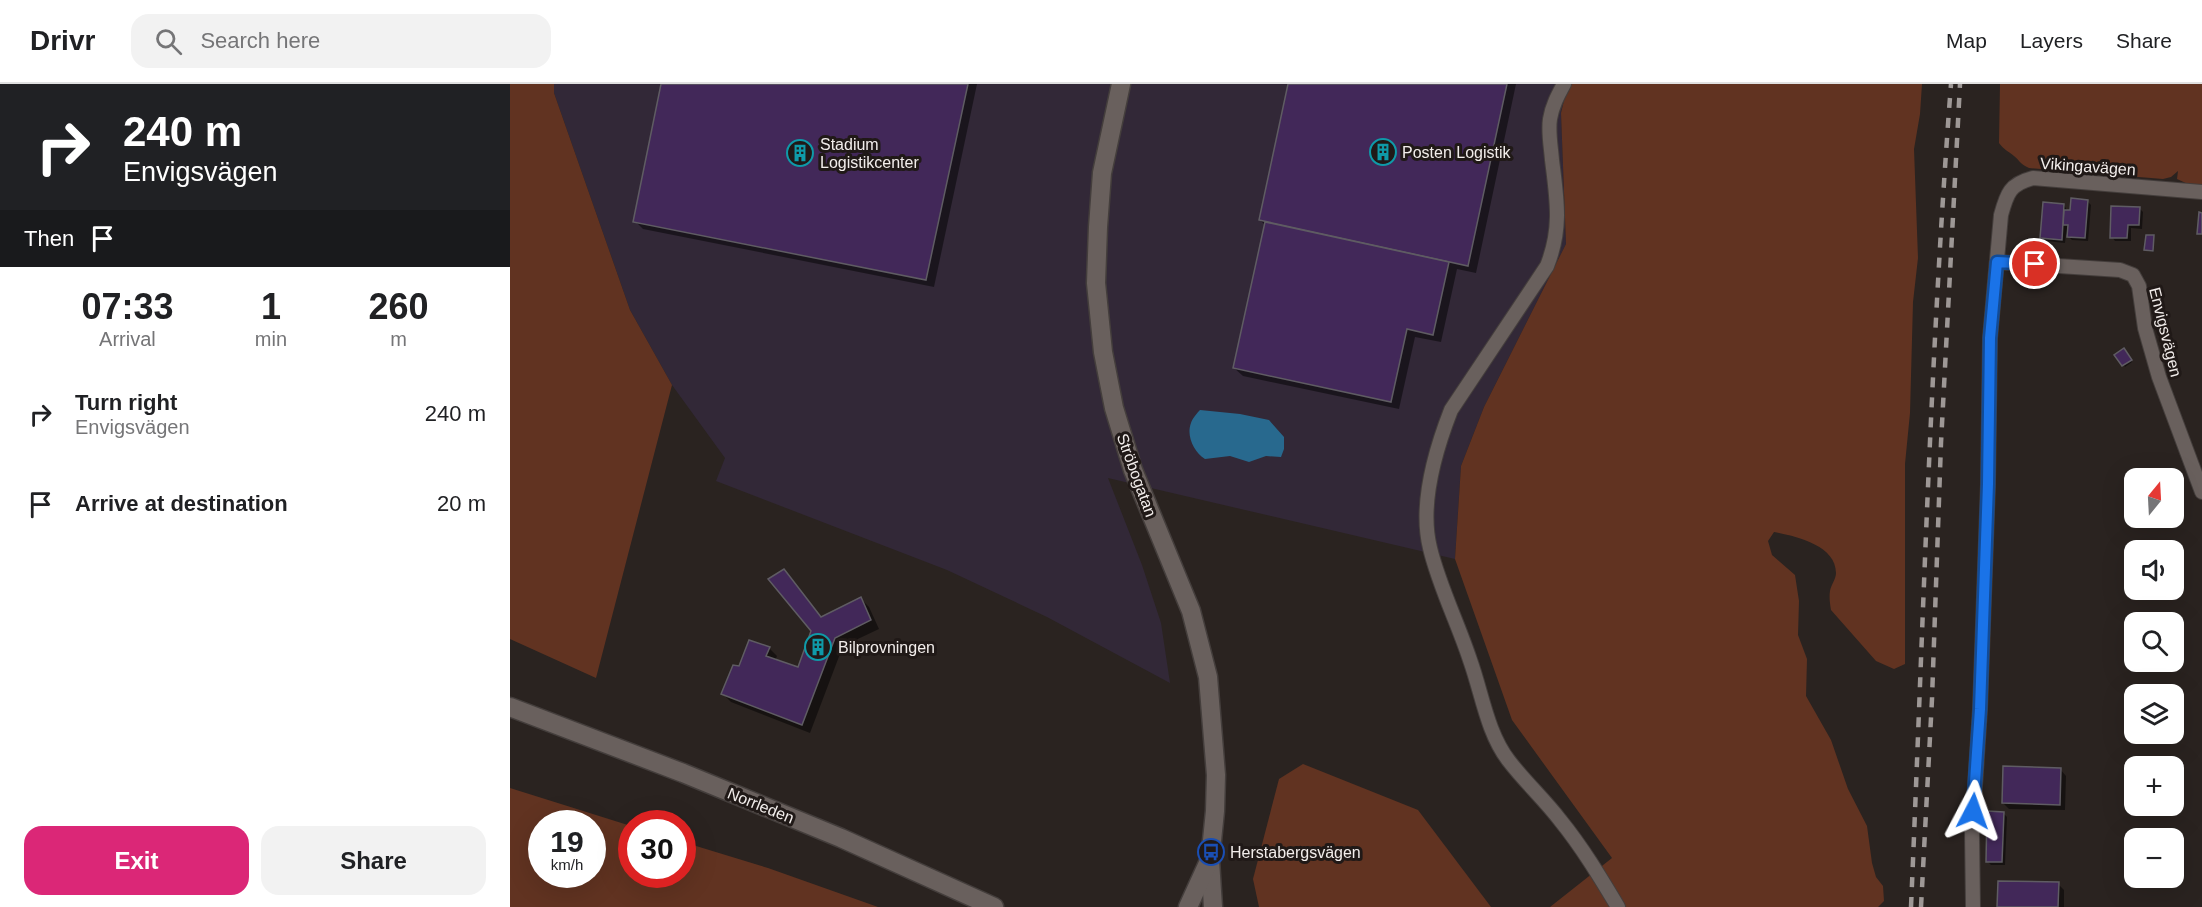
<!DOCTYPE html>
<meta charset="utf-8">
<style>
:root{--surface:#fff;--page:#f2f2f2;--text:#202124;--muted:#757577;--line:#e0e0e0;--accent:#db2777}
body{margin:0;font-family:Helvetica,sans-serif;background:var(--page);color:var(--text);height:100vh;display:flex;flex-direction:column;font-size:22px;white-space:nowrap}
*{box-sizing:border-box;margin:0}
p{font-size:20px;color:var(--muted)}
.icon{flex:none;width:33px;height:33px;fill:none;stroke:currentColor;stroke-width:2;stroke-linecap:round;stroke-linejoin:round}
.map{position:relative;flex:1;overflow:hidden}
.sheet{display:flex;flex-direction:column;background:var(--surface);width:510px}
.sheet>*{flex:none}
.top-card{background:#202124;color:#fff;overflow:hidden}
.needle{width:39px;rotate:18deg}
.tools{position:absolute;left:1614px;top:384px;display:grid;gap:12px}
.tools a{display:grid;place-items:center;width:60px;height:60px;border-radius:12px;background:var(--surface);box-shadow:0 6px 24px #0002;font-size:30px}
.speed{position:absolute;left:18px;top:726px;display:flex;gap:12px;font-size:30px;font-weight:700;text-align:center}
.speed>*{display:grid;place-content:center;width:78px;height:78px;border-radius:50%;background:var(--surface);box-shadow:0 6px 24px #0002;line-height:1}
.speed small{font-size:15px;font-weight:400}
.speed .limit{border:9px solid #d22;background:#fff;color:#111}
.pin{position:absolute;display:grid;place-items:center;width:51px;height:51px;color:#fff;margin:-26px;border:3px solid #fff;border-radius:50%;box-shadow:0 2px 6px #0007}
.me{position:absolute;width:66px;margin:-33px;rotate:4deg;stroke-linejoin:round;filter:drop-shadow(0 0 4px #0008)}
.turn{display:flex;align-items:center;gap:21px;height:126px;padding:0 24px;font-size:27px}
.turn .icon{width:78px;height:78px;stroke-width:2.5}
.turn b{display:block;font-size:42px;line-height:51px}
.then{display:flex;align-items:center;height:57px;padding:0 24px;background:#0003;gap:12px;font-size:22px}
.eta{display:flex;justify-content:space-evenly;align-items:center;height:102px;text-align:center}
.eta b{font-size:36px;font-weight:800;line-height:42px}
.cta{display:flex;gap:12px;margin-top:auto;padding:12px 24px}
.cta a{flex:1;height:69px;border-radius:18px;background:var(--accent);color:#fff;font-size:24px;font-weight:800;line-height:69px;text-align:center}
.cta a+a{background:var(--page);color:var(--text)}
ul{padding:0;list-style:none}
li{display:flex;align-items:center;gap:18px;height:90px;padding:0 24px}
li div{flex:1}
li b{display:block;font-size:22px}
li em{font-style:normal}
header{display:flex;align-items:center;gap:36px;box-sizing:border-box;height:84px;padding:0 30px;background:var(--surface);border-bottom:2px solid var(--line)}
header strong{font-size:28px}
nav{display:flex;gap:33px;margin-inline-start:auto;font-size:21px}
.search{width:420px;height:54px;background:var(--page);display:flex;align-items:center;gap:15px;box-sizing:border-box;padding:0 21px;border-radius:18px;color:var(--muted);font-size:22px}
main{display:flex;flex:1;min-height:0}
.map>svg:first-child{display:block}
</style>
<header>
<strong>Drivr</strong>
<div class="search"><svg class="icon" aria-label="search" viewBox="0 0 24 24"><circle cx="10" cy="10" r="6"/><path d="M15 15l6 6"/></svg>Search here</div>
<nav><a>Map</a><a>Layers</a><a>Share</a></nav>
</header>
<main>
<section class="sheet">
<div class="top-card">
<div class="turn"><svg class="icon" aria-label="right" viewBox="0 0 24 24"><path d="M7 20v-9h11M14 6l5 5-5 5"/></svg><div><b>240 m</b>Envigsvägen</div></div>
<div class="then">Then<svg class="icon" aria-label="arrive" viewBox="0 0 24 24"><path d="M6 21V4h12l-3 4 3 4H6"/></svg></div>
</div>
<div class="eta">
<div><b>07:33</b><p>Arrival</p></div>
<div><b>1</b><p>min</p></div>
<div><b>260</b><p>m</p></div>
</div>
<ul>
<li><svg class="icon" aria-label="right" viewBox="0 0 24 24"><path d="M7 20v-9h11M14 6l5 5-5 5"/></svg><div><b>Turn right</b><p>Envigsvägen</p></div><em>240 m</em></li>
<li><svg class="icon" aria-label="arrive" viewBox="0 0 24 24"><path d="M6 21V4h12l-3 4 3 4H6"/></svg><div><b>Arrive at destination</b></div><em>20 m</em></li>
</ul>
<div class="cta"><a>Exit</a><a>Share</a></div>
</section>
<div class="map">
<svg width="1692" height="823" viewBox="0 0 1692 823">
<rect width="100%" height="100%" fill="#2a2320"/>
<!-- industrial -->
<path fill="#322837" d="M44 0H1058L1051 29 1056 160 974 323 951 382 945 475 598 394 632 481 651 539 660 599 537 533 437 486 206 397 215 374 162 301 120 226 44 9Z"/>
<!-- green -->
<g fill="#613321" fill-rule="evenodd">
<path d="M0 0H44V9L120 226 162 301 86 594 0 555Z"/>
<path d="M1058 0H1412L1410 30 1404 65 1408 174 1403 218 1400 329 1395 380V580L1384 585 1366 577 1321 526C1320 520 1319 513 1320 507 1321 501 1326 495 1326 489 1326 461 1285 452 1264 448L1258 457 1262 471 1285 491 1289 517 1288 551 1297 575 1296 612 1321 656 1338 705 1357 742 1362 779 1366 793 1373 802 1374 817 1368 823H1040L1102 774 1002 636 945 475 951 382 974 323 1056 160 1051 29Z"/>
<path d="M1490 0H1692V102L1678 100 1667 95 1668 87 1661 93 1653 95 1519 84C1510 80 1511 78 1504 72 1498 67 1494 66 1489 59Z"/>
<path d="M793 680 908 726 981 823H749L743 795 769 695Z"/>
<path d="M0 704 121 742 122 790H172L173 758 258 784 368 823H0ZM32 740H82V790H32Z"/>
</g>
<!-- water -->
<path fill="#28698e" d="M690 326 730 330 759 336 774 353V365L771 373 756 372 739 378 720 372 695 375C684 368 676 352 681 339 682 335 687 329 690 326Z"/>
<!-- shadow -->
<g fill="#0007">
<path d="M153 0H467L424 203 133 145 125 137Z"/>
<path d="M780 0H1006L966 189 947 185 931 258 905 253 889 325 733 292 724 284 756 142 750 136Z"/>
<path d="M1577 117 1581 121 1578 157 1562 156 1556 150 1555 159 1536 157 1532 154 1554 121 1558 128Z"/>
<path d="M1629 124 1633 128 1632 145 1621 144V157H1605L1602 153Z"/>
<path d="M1644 153V168L1637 167 1636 166Z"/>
<path d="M1615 268 1622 278 1615 283 1606 271Z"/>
<path d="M274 487 312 534 351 515 359 523 369 545 333 562 300 649 221 618 213 610 230 584 259 564 267 572 265 577 288 585 303 547Z"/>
<path d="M1550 685 1556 692 1555 726 1499 725 1493 719Z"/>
<path d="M1493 729 1497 733 1495 781H1481L1477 777Z"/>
<path d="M1548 800 1554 806V823H1488Z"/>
</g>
<!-- building -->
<g fill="#422859" stroke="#5f5c63" stroke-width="1.5">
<path d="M151 0H458L416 196 123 138Z"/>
<path d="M778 0H997L958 182 749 136Z"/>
<path d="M1561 114 1578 116 1575 154 1557 153 1558 141H1553L1554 126H1560Z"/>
<path d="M1533 118 1554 120 1552 156 1530 154Z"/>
<path d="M1601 122 1630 123 1629 141H1618L1617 154H1600Z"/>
<path d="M1689 128 1692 129V150H1687Z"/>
<path d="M755 138 939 178 923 251 897 245 881 318 723 284Z"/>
<path d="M1636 151H1644L1643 167 1634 166Z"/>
<path d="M1614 264 1622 276 1612 282 1604 271Z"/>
<path d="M274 485 311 533 351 513 361 536 325 554 292 641 211 610 223 581 229 582 239 556 260 563 256 572 288 583 301 547 258 495Z"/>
<path d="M1493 682 1551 684 1550 721 1492 719Z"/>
<path d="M1477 727 1494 728 1492 778H1476Z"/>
<path d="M1488 797 1549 798 1548 823H1487Z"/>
</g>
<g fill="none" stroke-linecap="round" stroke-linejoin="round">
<defs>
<g id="minor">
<path d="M1054 0C1048 11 1042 22 1040 35 1038 48 1041 63 1042 76 1047 116 1052 144 1037 182L941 326C925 367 909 420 920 464 929 502 948 539 960 576 972 609 977 649 999 677 1015 698 1034 715 1050 736 1072 763 1090 793 1108 823"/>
<path d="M1487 178 1610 186 1623 191 1629 202 1635 244 1649 293 1692 408"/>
<path d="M1463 823 1462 748 1470 625 1478 400 1480 254 1491 131C1497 109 1500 100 1523 94L1692 108"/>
</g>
<g id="tertiary">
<path d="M611 0 592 89 588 143 586 199 593 268 604 324 623 386 681 527 698 593 706 691 705 727 700 776 703 823"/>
<path d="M0 623 173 689 331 754 484 823"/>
<path d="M678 823 699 777"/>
</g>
</defs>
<!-- minor casing -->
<use href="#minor" stroke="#443e3c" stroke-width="16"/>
<!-- tertiary casing -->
<use href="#tertiary" stroke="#443e3c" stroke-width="21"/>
<!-- minor -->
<use href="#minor" stroke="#69605d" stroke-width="14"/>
<!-- tertiary -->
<use href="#tertiary" stroke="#69605d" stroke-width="18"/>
<!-- rail -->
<g stroke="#9e9896" stroke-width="4.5" stroke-dasharray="10 10" stroke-linecap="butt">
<path d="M1401 823C1413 549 1420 274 1441 0"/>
<path d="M1411 823 1422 615 1431 359 1450 0"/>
</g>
</g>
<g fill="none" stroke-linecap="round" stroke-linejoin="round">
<defs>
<path id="route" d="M1463 727 1470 625 1478 400 1480 254 1487 178 1525 180"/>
</defs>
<!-- route casing -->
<use href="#route" stroke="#114b97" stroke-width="15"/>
<!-- route -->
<use href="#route" stroke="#1a73e8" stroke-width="10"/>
</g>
<!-- icons -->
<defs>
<symbol id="building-ring" viewBox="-11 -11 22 22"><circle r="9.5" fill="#201917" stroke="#0f9aa8" stroke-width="1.5"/><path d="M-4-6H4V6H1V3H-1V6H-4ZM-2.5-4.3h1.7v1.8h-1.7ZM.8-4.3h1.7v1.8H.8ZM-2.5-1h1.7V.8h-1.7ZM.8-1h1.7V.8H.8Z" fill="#0f9aa8"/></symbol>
<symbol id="bus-ring" viewBox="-11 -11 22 22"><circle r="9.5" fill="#201917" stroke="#1a4fb4" stroke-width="1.5"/><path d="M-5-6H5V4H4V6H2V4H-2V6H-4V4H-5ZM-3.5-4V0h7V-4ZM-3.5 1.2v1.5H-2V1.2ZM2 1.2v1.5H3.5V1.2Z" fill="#1a4fb4"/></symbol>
</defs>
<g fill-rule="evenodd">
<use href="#building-ring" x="858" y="53" width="30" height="30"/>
<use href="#building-ring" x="275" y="54" width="30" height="30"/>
<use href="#building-ring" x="293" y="548" width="30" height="30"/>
<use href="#bus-ring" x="686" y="753" width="30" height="30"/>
</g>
<g text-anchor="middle" stroke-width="6" stroke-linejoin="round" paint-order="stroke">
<!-- poi labels -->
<g font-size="16" fill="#f2edeb" stroke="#201917" text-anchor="start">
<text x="310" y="66">Stadium<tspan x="310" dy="18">Logistikcenter</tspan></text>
<text x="892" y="74">Posten Logistik</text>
<text x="328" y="569">Bilprovningen</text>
<text x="720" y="774">Herstabergsvägen</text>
</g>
<!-- street labels -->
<g font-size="16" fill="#f2edeb" stroke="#201917">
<text transform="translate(1578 82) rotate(4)" y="6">Vikingavägen</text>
<text transform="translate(1656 248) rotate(76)" y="6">Envigsvägen</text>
<text transform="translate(627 391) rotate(70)" y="6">Ströbogatan</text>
<text transform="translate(251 721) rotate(22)" y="6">Norrleden</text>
</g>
</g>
</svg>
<div class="tools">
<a><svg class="needle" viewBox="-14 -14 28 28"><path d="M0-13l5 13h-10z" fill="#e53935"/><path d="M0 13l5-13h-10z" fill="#757577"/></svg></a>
<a><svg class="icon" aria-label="sound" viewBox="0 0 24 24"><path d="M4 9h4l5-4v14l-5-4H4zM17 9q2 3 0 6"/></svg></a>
<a><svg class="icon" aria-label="search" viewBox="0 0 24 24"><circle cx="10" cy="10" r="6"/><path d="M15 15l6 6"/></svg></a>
<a><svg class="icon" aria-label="layers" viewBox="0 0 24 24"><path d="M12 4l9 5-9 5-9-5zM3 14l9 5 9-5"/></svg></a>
<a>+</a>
<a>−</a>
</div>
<div class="speed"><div>19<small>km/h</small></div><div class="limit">30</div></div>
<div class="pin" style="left:1525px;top:180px;background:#d93025"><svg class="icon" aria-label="arrive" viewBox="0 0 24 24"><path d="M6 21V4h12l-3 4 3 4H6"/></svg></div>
<svg class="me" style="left:1463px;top:727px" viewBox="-20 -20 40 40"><path d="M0-17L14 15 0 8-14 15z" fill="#1a73e8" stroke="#fff" stroke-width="4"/></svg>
</div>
</main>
